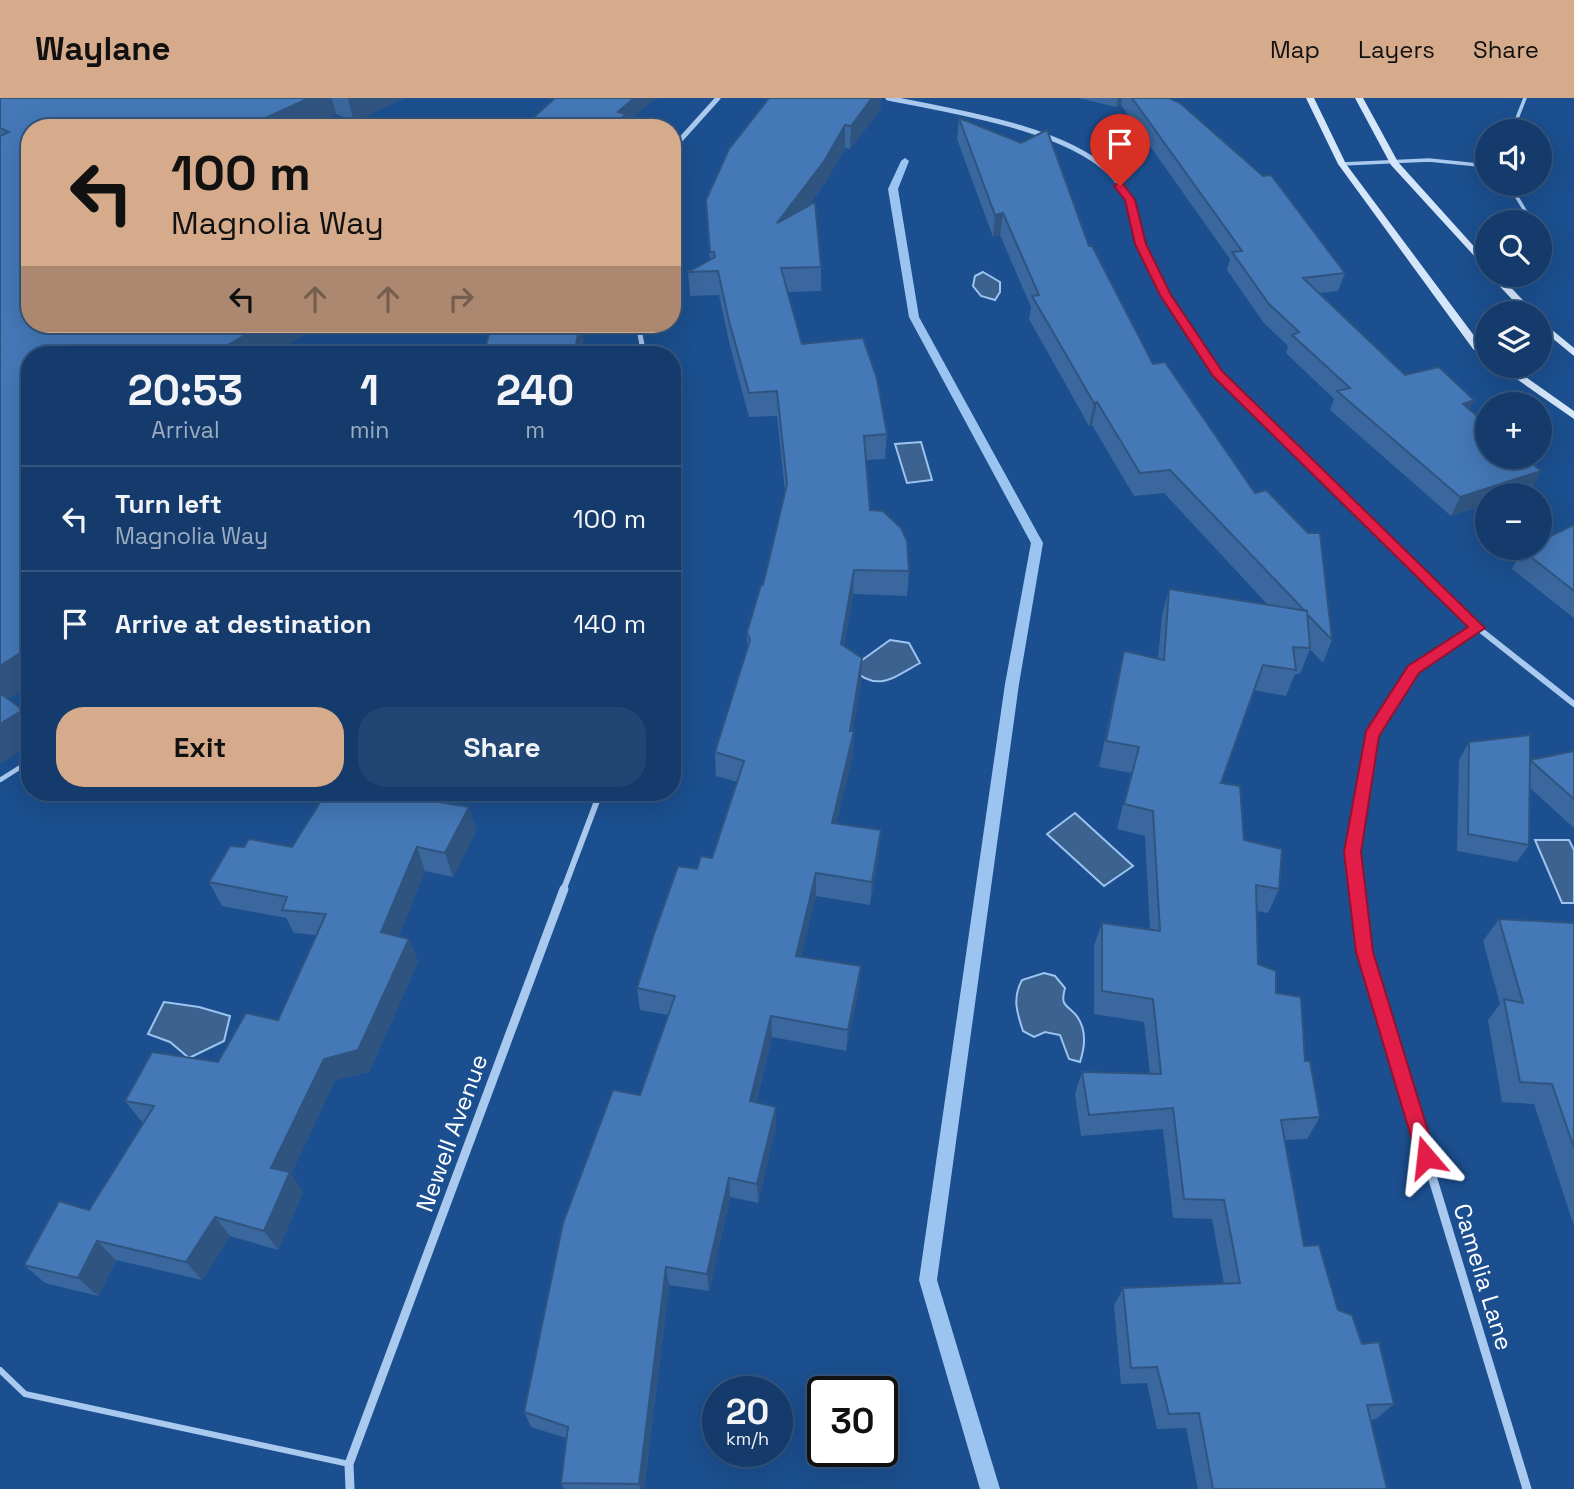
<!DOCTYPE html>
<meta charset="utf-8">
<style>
:root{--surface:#143b6b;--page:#214673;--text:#f1f3f6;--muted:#9dadc1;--line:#33557e;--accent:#d6ab8b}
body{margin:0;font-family:"Space Grotesk",sans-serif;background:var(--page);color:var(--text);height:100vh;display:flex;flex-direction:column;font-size:26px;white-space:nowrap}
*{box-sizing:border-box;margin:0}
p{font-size:23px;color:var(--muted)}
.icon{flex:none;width:38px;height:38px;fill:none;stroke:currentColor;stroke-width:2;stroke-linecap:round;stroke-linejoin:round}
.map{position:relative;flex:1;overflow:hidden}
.side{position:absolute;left:21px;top:248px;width:660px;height:455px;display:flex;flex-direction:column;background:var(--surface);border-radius:28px;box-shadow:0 7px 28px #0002,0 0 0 2px var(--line)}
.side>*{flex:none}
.banner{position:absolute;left:21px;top:21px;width:660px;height:214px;border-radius:28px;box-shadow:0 7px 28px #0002,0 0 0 2px var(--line);background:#d6ab8b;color:#111;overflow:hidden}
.buttons{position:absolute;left:1475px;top:21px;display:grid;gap:14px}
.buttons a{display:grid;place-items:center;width:77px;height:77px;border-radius:50%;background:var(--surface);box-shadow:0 7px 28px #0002,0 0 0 2px var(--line);font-size:35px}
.speed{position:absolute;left:702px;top:1278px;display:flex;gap:14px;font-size:35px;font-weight:700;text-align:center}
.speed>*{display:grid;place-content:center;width:91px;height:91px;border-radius:50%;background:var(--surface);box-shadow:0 7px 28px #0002,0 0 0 2px var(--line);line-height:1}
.speed small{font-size:18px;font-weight:400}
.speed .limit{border:4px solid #111;border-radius:10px;background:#fff;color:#111}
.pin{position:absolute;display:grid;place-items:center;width:60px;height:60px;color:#fff;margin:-72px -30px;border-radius:50% 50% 50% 0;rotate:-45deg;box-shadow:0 0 7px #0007}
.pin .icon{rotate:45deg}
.me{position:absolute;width:77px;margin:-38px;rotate:343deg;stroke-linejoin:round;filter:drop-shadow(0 0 5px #0008)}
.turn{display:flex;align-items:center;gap:24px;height:147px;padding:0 35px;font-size:32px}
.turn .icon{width:91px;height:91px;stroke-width:2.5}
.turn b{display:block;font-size:49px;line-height:60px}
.lanes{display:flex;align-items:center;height:66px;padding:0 35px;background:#0003;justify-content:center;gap:35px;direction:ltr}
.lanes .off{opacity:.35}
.eta{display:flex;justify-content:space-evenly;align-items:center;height:119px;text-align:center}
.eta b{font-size:42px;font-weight:600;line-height:49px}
.action{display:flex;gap:14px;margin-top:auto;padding:14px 35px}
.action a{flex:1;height:80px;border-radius:28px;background:var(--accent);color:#111;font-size:28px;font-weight:600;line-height:80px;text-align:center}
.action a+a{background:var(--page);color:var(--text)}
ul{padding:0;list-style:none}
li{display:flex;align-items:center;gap:21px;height:105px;padding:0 35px;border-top:2px solid var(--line)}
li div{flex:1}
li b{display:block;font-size:26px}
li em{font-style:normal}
header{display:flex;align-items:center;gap:42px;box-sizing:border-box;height:98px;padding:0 35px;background:var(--accent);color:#111}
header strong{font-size:33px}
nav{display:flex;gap:38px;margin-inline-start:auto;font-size:24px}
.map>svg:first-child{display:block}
</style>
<header>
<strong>Waylane</strong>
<nav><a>Map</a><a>Layers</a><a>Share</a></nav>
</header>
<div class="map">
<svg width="1574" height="1391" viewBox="0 0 1574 1391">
<rect width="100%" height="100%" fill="#1b4f8f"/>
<!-- water -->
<g fill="#3c6290" stroke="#9cc4f0" stroke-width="2">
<path d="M983 174 1000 184V194L995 202 981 198 973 188 975 178Z"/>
<path d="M921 344 932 382 907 385 895 346Z"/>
<path d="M890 542 909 545 920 565C893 580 877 595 851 570Z"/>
<path d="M1075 715 1133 768 1104 788 1047 736Z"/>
<path d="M1535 742H1569L1574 752V805H1562Z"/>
<path d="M1044 875 1055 878 1065 890C1060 908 1066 906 1076 917 1087 931 1085 949 1080 964L1069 961 1060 937 1045 934 1034 939 1023 933C1017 915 1012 900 1022 882Z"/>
<path d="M164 904 199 909 230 918 224 943 189 960 170 944 148 936Z"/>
</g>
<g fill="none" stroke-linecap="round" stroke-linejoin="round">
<!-- stream -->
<path fill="#9cc4f0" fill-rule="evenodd" d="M905 60 909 63 898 91 919 219 1043 445 1019 586 937 1182 1000 1391H980L919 1182 1005 586 1031 445 909 219 888 91 901 63Z"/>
<!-- lane-far2 -->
<g stroke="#a9c9ee" stroke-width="3.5">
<path d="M1512 33 1525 0"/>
<path d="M1342 66 1429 62 1488 68"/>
<path d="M1509 86 1532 124"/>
</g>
<!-- lane-far1 -->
<path stroke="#a9c9ee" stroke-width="4.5" d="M0 682 30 663"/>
<!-- lane -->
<path stroke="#a9c9ee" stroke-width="6" d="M0 1272 25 1296 349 1366"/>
<!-- street-far2 -->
<g stroke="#a9c9ee" stroke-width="5">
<path d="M888 0C950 13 1062 29 1109 74 1132 96 1131 118 1141 145 1146 162 1156 178 1163 194 1193 252 1239 296 1285 341"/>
<path d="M672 51 718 0"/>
<path d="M638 226 644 257"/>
</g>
<!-- street-far1 -->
<g stroke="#a9c9ee" stroke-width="6">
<path d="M1283 340 1478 530 1574 606"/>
<path d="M672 396 677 422 672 442"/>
<path d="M563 793 600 695"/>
<path d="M1357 793 1352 754 1371 637 1414 571 1478 530"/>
</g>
<!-- street -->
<g stroke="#a9c9ee" stroke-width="9">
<path d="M1356 791 1364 854 1527 1391"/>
<path d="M350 1391 349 1366 564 791"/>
</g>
<!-- secondary -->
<g fill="#d6e6fa" fill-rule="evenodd">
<path d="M1306 0H1314L1346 66 1481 247 1488 252V260L1473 251 1338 66Z"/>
<path d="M1355 0H1363L1398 64 1488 164V173L1391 67Z"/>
<path d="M1489 177H1499L1535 215H1525Z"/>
<path d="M1540 222 1574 250V258L1540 230Z"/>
<path d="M1498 268H1510L1574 313V321Z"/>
</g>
</g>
<!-- wall -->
<g fill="#3a679d">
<path d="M0 0H405L354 24 336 16 30 30V226H323L268 257H30V587L8 601 30 646 0 666Z"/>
<path d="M1078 0H1169L1345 175 1338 193 1320 195 1405 277 1470 311 1541 373 1531 392 1514 397H1488V406L1451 418 1330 312 1334 301 1286 255 1288 248 1263 224 1227 172 1230 161 1121 7 1116 9Z"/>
<path d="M881 11 850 51 845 50 825 85 808 108 821 169V193L788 194 802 246 887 336 885 361 866 362 870 412 909 473 907 498 853 496 844 548 861 584 852 633H854L853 657 836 726 879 755 870 807 816 798 801 859 861 868 859 890 846 953 772 939 756 1005 776 1009V1029L758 1105 730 1099 709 1193 669 1187 644 1391H564L561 1385 566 1340 531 1329 524 1314 640 997 668 917 640 912 637 890 697 771 712 760 737 684 716 678 715 654 747 551V534L763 487 785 394 777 318 749 319 730 248 719 197 690 198 688 174 710 162 706 102 729 51Z"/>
<path d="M959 20 1089 148 1153 266 1332 542 1323 565 1310 551 1300 576H1295L1286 598 1254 592 1221 685 1244 742 1279 791 1268 815 1257 813 1258 866 1276 895 1305 963 1320 1019 1307 1041 1285 1042 1304 1148 1338 1212 1362 1246 1394 1306 1376 1321 1371 1322 1387 1391H1198L1186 1330 1157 1331 1147 1285 1121 1286 1114 1208 1123 1190 1224 1186 1212 1121 1173 1120 1163 1031 1081 1038 1075 996 1082 974 1150 976 1144 924 1094 916V848L1102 825 1150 831 1145 738 1117 731 1131 675 1099 669 1118 579 1124 553 1158 560 1162 517 1169 491 1268 507 1164 395 1134 398 1092 327 1089 328 1029 221 1031 209 1000 137 993 139 957 41Z"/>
<path d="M1574 427V520L1512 471 1522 452Z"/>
<path d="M1469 644 1530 662 1574 653V730L1530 690 1529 747 1517 764 1457 753 1459 662Z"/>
<path d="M441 704 469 709 476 733 453 779 425 773 398 839 409 841 418 864 369 974 335 982 291 1076 303 1094 278 1152 230 1138 202 1182 116 1162 98 1198 45 1185 24 1167 89 1112 144 1025 142 1024 125 1003 218 964 278 922 316 837 294 835 286 820 222 808 209 784 244 749H292Z"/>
<path d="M1499 821 1574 825V1128L1534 1006 1502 1004 1488 922 1500 906 1483 843Z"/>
</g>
<!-- shaded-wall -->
<g fill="#305480">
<path d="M309 0H332L336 16 308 30H244Z"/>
<path d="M348 0H405L354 24Z"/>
<path d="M634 0H656L626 26 627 30H610L618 14Z"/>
<path d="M872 0H881V11L850 51 851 28Z"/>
<path d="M1118 0H1122L1121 7 1116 9Z"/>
<path d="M845 27V50L825 85 777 149V125Z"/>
<path d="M1003 115 1000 137 993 139 995 117Z"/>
<path d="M265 226H323L268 257H209Z"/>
<path d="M580 226H582L584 242 581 257H574Z"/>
<path d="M1474 302 1466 321 1463 306Z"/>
<path d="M1097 304 1092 327 1089 328 1094 305Z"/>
<path d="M1541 373 1531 392 1514 397H1488V406L1451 418 1460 399Z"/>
<path d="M854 472 853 496 840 570 841 546Z"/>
<path d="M30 549V587L0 606V568Z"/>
<path d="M862 560 861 584 849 656 854 633 853 657 831 748 832 725Z"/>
<path d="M23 612 30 623V646L0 666V626Z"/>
<path d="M430 695H438L443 710 426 702Z"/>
<path d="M469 709 476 733 453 779 445 755Z"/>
<path d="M881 732 879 755 870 807 872 784Z"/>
<path d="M417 749 425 773 391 858 381 834Z"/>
<path d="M816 775V798L796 880V858Z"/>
<path d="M409 841 418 864 369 974 335 982 291 1076 303 1094 278 1152 264 1133 271 1070 324 961Z"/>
<path d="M861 868 859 890 846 953 848 932Z"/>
<path d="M771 918 772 939 751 1023 750 1003Z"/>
<path d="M776 1009V1029L758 1105 757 1086Z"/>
<path d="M729 1080 730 1099 709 1193 707 1176Z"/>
<path d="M215 1119 230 1138 202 1182 186 1164Z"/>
<path d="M97 1143 116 1162 98 1198 78 1180Z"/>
<path d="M666 1169 669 1187 644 1391H640L639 1386Z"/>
</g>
<!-- building -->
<g fill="#4478b7" stroke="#305480" stroke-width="2">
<path d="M0 0H309L244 30H30V226H265L210 257H30V549L0 568V38L9 34 0 30Z"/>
<path d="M555 0H634L618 14 626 16 610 30H522Z"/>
<path d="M769 0H872L851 28 845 27 825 62 777 125 815 104 821 169 781 170 802 246 863 240 877 281 887 336 864 338 870 412 883 413 901 430 907 443 909 473 854 472 841 546 862 560 850 633H854L832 725 881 732 872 784 816 775 796 858 861 868 848 932 771 918 750 1003 776 1009 757 1086 729 1080 707 1176 666 1169 639 1386 561 1385 568 1329 524 1314 563 1125 613 992 640 997 675 898 637 890 654 836 678 768 697 771 701 758 712 760 744 663 715 654 750 542 747 534 761 487H763L787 386 777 293 749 295 729 223 718 173 688 174 715 159 714 154H710L706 102 729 51Z"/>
<path d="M1132 0H1169L1180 5 1263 78 1271 77 1345 175 1303 180 1405 277 1439 269 1474 302 1463 306 1488 327V359H1524L1541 373 1460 399 1337 293 1350 290 1292 237 1299 234 1269 206 1232 154 1242 153Z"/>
<path d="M959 20 1021 45 1047 32 1089 148H1092L1153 266 1165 264 1255 395 1266 392 1308 435H1320L1332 542 1307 516V513L1304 512 1170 372 1140 375 1097 304 1094 305 1032 198 1039 197 1003 115 995 117Z"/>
<path d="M492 226H580L574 257H483Z"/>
<path d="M1574 427V493L1522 452 1527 450H1540V443Z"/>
<path d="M1169 491 1307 513 1310 550 1293 549 1296 572 1263 567 1221 685 1240 688 1244 742 1282 751 1279 791 1256 787 1258 866 1276 873V895L1301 899 1305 963H1310L1320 1019 1281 1022 1304 1148 1319 1147 1338 1212 1352 1217 1362 1246 1379 1244 1394 1306 1367 1307 1387 1391H1213L1199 1315 1169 1316 1157 1269 1131 1270 1123 1190 1240 1185 1224 1102 1184 1101 1173 1010 1089 1017 1082 974 1161 976 1153 901 1102 893V825L1160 833 1153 713 1124 706 1139 649 1106 643 1124 553 1164 562Z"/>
<path d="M0 595 23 612 0 626Z"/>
<path d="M1530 637V662L1574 653V701L1530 662 1529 747 1468 736 1469 644Z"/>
<path d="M326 695H430L426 702 469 709 445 755 417 749 381 834 409 841 358 952 324 961 271 1070 290 1074 264 1133 215 1119 186 1164 97 1143 78 1180 24 1167 59 1103 89 1112 154 1008 125 1003 152 954 218 964 246 915 278 922 326 816 282 812 287 799 209 784 230 748 244 749 249 741 292 749Z"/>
<path d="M1499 821 1574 825V1050L1552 986 1520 984 1504 901 1523 905Z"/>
</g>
<!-- route -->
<path fill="#e11d48" stroke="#92132f" stroke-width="2" d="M1116 86H1123L1135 102 1146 146 1171 197 1222 273 1485 530 1419 575 1379 638 1361 754 1373 854 1436 1059 1433 1065 1426 1068 1420 1065 1417 1059 1356 854 1344 754 1366 633 1408 568 1468 529 1213 278 1160 197 1135 146 1125 102 1114 88Z"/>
<g text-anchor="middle" stroke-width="7" stroke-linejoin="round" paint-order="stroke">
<!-- street labels -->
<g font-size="24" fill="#fff" stroke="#1b4f8f">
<text transform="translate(452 1035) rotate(-70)" y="8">Newell Avenue</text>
<text transform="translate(1483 1179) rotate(73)" y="8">Camelia Lane</text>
</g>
</g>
</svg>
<div class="buttons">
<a><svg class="icon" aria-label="sound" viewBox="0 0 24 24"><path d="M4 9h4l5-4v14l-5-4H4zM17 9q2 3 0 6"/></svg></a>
<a><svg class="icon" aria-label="search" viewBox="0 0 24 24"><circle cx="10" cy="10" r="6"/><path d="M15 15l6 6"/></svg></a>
<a><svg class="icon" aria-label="layers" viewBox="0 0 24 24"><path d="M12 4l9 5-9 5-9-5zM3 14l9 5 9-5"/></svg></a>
<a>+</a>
<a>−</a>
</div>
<div class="speed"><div>20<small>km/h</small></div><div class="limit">30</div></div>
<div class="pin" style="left:1120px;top:88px;background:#d93025"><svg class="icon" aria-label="arrive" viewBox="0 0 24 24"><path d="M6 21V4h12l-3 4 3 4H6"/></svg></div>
<svg class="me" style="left:1426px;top:1059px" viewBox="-20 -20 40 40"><path d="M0-17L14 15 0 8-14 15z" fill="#e11d48" stroke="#fff" stroke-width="4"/></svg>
<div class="banner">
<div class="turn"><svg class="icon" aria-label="left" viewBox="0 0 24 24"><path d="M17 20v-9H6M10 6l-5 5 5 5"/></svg><div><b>100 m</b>Magnolia Way</div></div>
<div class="lanes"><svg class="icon" aria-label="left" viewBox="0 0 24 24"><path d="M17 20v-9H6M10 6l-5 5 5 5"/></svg><svg class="icon off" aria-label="ahead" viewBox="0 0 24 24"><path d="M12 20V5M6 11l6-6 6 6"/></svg><svg class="icon off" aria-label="ahead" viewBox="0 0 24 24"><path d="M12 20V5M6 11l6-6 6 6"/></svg><svg class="icon off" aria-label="right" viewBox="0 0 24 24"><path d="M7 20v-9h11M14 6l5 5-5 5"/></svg></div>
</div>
<section class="side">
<div class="eta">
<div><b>20:53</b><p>Arrival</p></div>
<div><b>1</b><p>min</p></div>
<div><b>240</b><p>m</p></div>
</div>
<ul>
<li><svg class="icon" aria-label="left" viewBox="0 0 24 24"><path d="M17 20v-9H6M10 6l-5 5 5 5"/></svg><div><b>Turn left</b><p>Magnolia Way</p></div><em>100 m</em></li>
<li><svg class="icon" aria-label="arrive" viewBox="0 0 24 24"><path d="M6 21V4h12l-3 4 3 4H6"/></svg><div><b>Arrive at destination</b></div><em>140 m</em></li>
</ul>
<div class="action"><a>Exit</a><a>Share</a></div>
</section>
</div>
